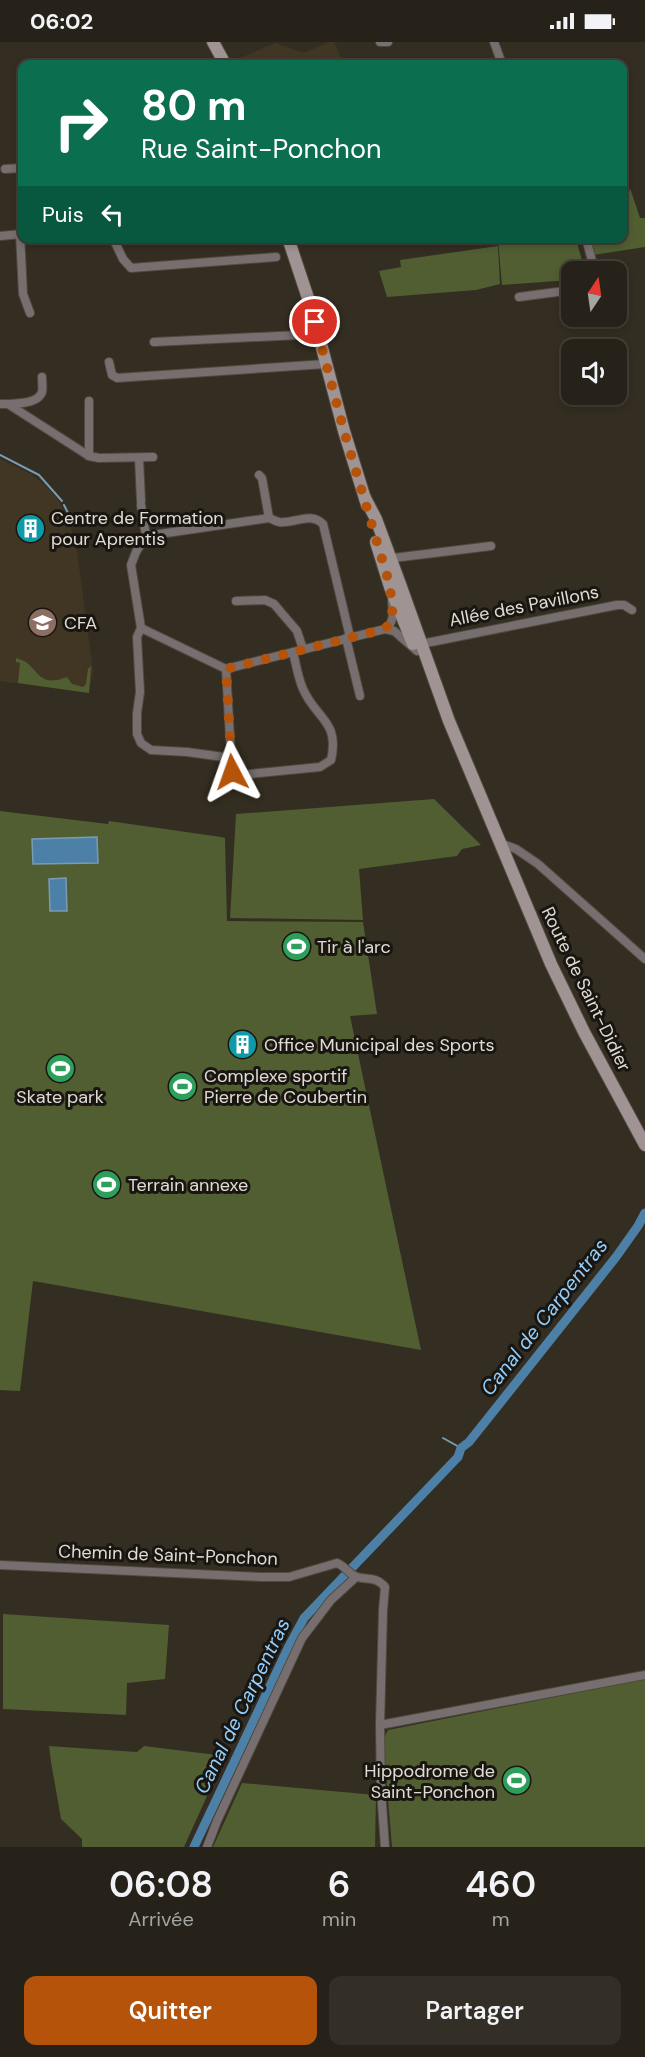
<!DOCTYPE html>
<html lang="fr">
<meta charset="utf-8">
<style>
:root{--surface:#272219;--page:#332f26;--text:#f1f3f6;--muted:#a4a4a2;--line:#433f38;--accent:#b45309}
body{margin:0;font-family:"DM Sans",sans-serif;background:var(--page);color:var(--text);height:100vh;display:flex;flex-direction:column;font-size:22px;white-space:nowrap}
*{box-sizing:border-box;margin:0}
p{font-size:20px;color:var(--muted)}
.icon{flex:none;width:33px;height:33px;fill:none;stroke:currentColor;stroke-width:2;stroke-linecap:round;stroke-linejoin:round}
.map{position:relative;height:1805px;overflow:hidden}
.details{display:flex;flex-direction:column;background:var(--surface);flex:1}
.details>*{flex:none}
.hud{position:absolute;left:18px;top:18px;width:609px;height:183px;border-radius:12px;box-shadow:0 3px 9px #0003,0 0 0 2px var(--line);background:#0b6e4f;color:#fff;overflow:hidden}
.needle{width:39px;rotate:13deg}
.controls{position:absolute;left:561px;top:219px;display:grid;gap:12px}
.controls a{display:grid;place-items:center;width:66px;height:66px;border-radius:12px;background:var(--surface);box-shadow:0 3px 9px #0003,0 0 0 2px var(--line);font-size:30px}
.pin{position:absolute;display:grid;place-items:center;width:51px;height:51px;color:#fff;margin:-26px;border:3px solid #fff;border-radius:50%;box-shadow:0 2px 6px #0007}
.me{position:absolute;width:66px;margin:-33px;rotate:356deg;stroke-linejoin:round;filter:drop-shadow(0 0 4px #0008)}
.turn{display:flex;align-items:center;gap:21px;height:126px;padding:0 24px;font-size:27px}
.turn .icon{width:78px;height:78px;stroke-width:2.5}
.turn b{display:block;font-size:42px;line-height:51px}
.then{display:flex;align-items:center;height:57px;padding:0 24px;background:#0003;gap:12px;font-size:22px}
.eta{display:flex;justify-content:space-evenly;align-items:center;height:102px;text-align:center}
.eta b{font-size:36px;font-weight:600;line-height:42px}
.cta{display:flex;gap:12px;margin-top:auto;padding:12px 24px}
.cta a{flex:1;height:69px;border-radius:12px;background:var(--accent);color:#fff;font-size:24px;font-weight:600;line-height:69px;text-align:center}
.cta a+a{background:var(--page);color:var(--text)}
.status{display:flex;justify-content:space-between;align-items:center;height:42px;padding:0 30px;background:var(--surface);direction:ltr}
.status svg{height:16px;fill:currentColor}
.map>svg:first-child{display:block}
</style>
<div class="status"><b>06:02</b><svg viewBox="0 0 49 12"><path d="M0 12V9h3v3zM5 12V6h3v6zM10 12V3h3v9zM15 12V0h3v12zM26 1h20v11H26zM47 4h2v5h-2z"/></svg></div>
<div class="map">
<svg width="645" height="1805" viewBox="0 0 645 1805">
<rect width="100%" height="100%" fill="#342d21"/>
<!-- built -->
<g fill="#403623">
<path d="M329 0H334L344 22H235V18L275 1 304 11Z"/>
<path d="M0 417 31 432 46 444 59 459 70 483 77 509 93 629 89 651 0 639Z"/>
</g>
<!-- green -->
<g fill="#505e32">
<path d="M630 146 640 176H645V205L593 213 589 197 622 196 623 156 628 155Z"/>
<path d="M498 197H576L585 229 572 230 571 238 502 243Z"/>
<path d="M498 204 500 242 476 248 387 255 379 229 401 225 400 218Z"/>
<path d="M16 616C40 621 34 648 67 635L72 642 83 645 86 642 88 627 91 624 89 651 18 641 20 621 16 620Z"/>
<path d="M434 757 481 803 462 807 457 814 359 827 363 878 230 876 236 772Z"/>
<path d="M0 769 108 782 109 779 221 795 225 796 227 879 363 880 377 972 350 974 421 1308 33 1239 20 1349 0 1348Z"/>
<path d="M3 1572 169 1583 165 1637 127 1641 126 1673 3 1667Z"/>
<path d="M645 1637V1805H392L383 1698 388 1688Z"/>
<path d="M49 1704 137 1710 144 1704 225 1714 184 1805H82V1797L61 1777 51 1720Z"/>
<path d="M242 1741 376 1753 375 1805H213Z"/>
</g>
<!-- water -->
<g fill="#4d80a7" stroke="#799cb4" stroke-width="1.5">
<path d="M97 795 98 821 33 822 32 797Z"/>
<path d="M66 836 67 869H50L49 837Z"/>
</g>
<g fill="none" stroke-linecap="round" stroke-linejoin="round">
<!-- stream -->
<g stroke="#799cb4" stroke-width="2">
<path d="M0 413 39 433 62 459"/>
<path d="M64 463 73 481"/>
<path d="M443 1396 461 1406"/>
</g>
<!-- canal -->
<path stroke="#4d80a7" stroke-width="9" d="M194 1805 289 1604 304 1576 458 1415 461 1406 469 1400 616 1215 638 1184 645 1171"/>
<defs>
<g id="minor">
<path d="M380 0H388"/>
<path d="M494 0 502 22"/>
<path d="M5 127 22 126"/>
<path d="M20 192 23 252 30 271"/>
<path d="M0 194 22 192"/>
<path d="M113 196 123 217 131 226 276 215"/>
<path d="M586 196 595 230"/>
<path d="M519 255 572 248"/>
<path d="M154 300 319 292"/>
<path d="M109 320 112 333 117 336 326 322"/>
<path d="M0 362H8L89 414 99 416 153 415"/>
<path d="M8 362C18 361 38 362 42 350 43 346 42 339 42 335"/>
<path d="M89 414V359"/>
<path d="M139 416 141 459"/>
<path d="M259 433 262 436 269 476"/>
<path d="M141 463 146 494"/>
<path d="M385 517 491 504"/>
<path d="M236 559 265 558 274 562 297 589 303 607"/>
<path d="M141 586 131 523 136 510 146 494 269 476C272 477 275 479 279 480 295 482 310 469 323 482L350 595"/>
<path d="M141 586 226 627 385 587C395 580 393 570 392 559"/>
<path d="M141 586 137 595 140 650 137 671V692L141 701 151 708 187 710 231 716"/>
<path d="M385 587 394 589 417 609"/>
<path d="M346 596 360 654"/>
<path d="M421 602 617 563H624L632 568"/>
<path d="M226 627 232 730 240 733 320 725 331 718C340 679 316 677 303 647 298 636 296 622 293 610"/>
<path d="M501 804 505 803 516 807 538 822 645 917"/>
<path d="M0 1523 262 1535H289L337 1521C344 1524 347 1529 353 1533 364 1540 374 1532 385 1545L383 1568 380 1683 381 1748 385 1805"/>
<path d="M380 1683 645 1633"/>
<path d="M207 1805 217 1779 302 1596 331 1558 356 1535"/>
</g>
<g id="secondary">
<path d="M213 0 225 22"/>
<path d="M288 196 312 268 344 389 367 463"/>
<path d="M365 456 376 477 400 542 449 679 551 922 584 990 645 1103"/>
<path d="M376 500 390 545 413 602"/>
</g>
</defs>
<!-- minor casing -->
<use href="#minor" stroke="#50493e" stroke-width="10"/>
<!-- secondary casing -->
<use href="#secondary" stroke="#50493e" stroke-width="14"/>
<!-- minor -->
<use href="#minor" stroke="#776f6f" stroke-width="8"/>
<!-- secondary -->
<use href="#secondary" stroke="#a09393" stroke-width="12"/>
</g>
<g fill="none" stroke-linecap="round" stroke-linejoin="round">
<!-- route -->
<path stroke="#b45309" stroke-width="10" stroke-dasharray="0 18" d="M232 730 226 627 385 587 393 578 390 544 344 389 315 280"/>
</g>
<!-- icons -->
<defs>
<symbol id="building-disc" viewBox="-11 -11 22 22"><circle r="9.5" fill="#0f9aa8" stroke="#191611"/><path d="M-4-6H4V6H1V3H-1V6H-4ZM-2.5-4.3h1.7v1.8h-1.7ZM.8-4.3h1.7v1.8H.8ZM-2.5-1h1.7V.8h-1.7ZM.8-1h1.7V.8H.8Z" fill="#fff"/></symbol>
<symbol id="school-disc" viewBox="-11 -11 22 22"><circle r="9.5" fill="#8d6e63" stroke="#191611"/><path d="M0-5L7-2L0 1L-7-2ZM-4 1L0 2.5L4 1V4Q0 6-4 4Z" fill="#fff"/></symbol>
<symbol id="stadium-disc" viewBox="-11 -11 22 22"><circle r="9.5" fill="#2e9e5b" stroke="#191611"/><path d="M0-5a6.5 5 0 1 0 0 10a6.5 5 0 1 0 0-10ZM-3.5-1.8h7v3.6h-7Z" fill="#fff"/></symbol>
</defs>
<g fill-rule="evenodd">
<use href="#building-disc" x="14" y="470" width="33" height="33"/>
<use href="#school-disc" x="26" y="564" width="33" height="33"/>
<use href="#stadium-disc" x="280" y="888" width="33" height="33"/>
<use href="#building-disc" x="226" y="986" width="33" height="33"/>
<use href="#stadium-disc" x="44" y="1010" width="33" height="33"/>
<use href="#stadium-disc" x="166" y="1028" width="33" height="33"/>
<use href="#stadium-disc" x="90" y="1126" width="33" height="33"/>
<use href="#stadium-disc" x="500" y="1722" width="33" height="33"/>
</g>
<g text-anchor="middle" stroke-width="6" stroke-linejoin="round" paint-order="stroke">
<!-- poi labels -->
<g font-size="18" fill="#e0dcd4" stroke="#191611" text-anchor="start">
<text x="51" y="482">Centre de Formation<tspan x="51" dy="21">pour Aprentis</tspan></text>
<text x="64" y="587">CFA</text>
<text x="317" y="911">Tir à l'arc</text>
<text x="264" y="1009">Office Municipal des Sports</text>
<text x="204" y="1040">Complexe sportif<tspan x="204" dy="21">Pierre de Coubertin</tspan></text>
<text x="60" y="1061" text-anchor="middle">Skate park</text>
<text x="128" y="1149">Terrain annexe</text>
<text x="495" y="1735" text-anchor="end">Hippodrome de<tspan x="495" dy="21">Saint-Ponchon</tspan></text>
</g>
<!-- street labels -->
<g font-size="18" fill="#e0dcd4" stroke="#191611">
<text transform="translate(524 564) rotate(-11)" y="6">Allée des Pavillons</text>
<text transform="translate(586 947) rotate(64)" y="6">Route de Saint-Didier</text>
<text transform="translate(168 1513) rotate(2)" y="6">Chemin de Saint-Ponchon</text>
</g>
<!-- water labels -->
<g font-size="20" font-style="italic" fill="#93cefc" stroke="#191611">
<text transform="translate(544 1275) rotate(-52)" y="7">Canal de Carpentras</text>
<text transform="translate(242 1664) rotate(-64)" y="7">Canal de Carpentras</text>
</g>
</g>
</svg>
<div class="controls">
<a><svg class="needle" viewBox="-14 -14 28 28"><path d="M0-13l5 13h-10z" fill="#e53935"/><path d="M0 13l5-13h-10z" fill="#a4a4a2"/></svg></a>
<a><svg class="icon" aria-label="sound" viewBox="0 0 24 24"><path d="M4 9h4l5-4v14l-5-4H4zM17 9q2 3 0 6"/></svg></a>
</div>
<div class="pin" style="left:315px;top:280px;background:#d93025"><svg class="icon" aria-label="arrive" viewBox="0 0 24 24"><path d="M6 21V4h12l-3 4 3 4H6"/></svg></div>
<svg class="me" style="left:232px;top:730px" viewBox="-20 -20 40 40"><path d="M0-17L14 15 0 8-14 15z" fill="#b45309" stroke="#fff" stroke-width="4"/></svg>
<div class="hud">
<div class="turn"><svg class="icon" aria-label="right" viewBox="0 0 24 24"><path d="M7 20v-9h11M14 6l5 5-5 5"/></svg><div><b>80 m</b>Rue Saint-Ponchon</div></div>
<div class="then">Puis<svg class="icon" aria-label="left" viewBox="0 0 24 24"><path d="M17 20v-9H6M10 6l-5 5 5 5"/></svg></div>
</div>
</div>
<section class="details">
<div class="eta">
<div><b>06:08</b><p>Arrivée</p></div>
<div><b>6</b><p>min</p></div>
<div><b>460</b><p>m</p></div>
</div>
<div class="cta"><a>Quitter</a><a>Partager</a></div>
</section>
